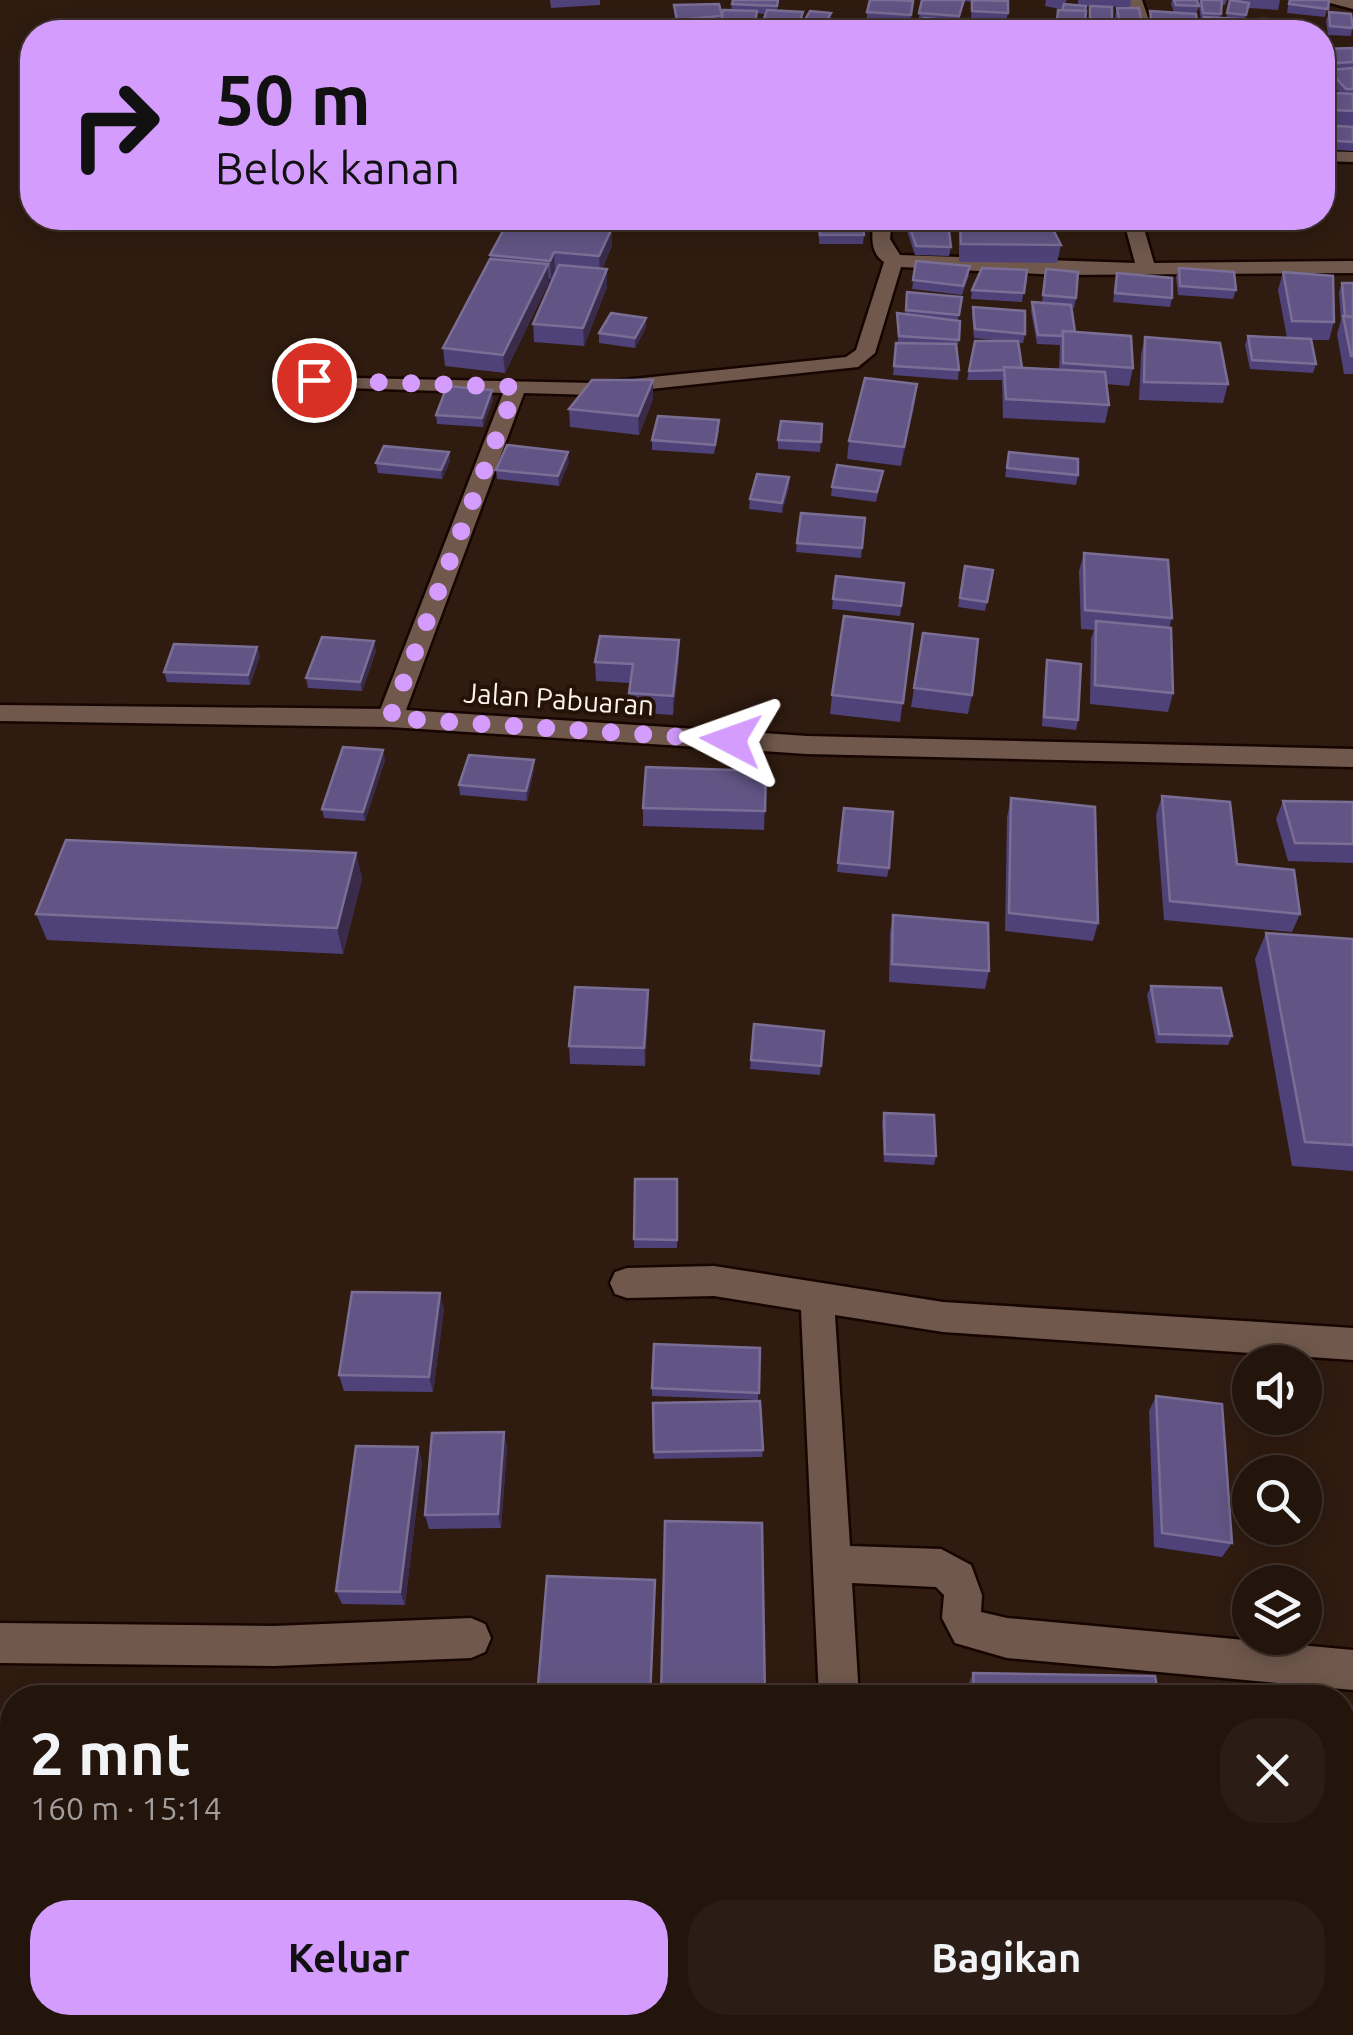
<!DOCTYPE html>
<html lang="id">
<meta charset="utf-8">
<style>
:root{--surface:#23140c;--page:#2b1d15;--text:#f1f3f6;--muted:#a39e9d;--line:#40332d;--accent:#d39cfd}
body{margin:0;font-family:Ubuntu,sans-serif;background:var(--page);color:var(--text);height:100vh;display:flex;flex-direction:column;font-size:38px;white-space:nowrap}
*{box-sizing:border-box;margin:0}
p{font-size:32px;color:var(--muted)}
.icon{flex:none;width:55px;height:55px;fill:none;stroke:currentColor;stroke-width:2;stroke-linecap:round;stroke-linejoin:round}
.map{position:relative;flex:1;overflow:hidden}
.details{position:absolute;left:0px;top:1685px;width:1355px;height:350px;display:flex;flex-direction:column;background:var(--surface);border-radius:40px 40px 0 0;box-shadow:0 5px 25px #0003,0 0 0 2px var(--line)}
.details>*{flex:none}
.guide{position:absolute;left:20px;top:20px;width:1315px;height:210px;border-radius:40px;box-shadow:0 5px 25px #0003,0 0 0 2px var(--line);background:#d39cfd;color:#111;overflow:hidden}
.tools{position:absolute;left:1232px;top:1345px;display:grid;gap:20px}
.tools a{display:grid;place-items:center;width:90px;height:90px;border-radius:50%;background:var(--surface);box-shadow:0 5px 25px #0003,0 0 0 2px var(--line);font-size:50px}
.pin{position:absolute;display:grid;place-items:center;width:85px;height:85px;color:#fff;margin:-42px;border:5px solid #fff;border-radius:50%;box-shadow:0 2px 10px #0007}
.me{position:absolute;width:110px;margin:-55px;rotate:274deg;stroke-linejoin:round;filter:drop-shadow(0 0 8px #0008)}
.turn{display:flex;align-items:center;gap:35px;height:210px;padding:0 30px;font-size:45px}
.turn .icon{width:130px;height:130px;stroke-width:2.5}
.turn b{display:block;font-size:70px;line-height:85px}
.round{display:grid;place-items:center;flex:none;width:105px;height:105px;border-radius:40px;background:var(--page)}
.headline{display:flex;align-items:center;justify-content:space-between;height:170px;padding:0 30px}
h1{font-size:60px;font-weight:600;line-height:75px}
.primary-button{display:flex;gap:20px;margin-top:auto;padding:20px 30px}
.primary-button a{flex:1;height:115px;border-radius:40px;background:var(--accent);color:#111;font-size:40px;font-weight:600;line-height:115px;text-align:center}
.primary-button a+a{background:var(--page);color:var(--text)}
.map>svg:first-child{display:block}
</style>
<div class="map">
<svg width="1353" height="2035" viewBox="0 0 1353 2035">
<rect width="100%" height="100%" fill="#2f1b10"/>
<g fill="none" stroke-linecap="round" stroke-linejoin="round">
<defs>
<g id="street">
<path d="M1126 0H1142L1153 32H1139Z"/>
<path d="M1327 0H1353V9L1330 3Z"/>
<path d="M1322 100 1353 101V111L1322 110Z"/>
<path d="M1322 151 1353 152V162L1322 161Z"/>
<path d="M874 218H892L890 239 900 255 1135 263 1123 218H1141L1154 263 1353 261V273L1059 275 901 267 875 353 858 367 594 395 524 393 403 718 399 724H381L377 718 503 393 315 387 308 385V377L594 383 846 357 856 350 884 262C869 252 872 234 874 218Z"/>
<path d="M714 1266 943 1302 1353 1328V1360L943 1332 835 1315 850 1546 941 1549 971 1565 982 1595 981 1612 1007 1618 1353 1650V1690L1007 1658 955 1643 942 1618 944 1595 936 1587 852 1583 859 1698H819L801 1310 714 1296 627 1298 615 1294 610 1283 615 1272 627 1268Z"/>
<path d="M471 1618 485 1624 491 1638 485 1652 471 1658 274 1666 0 1663V1623L274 1626Z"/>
</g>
<path id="secondary" d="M0 705 390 709 807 736 1353 749V767L807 754 390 727 0 721Z"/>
</defs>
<!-- street casing -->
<use href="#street" stroke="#160500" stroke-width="5"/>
<!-- secondary casing -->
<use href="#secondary" stroke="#160500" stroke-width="5"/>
<!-- street -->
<use href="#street" fill="#70584c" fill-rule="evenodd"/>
<!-- secondary -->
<use href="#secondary" fill="#70584c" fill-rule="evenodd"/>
</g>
<!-- wall -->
<g fill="#4f4279">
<path d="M550 0H600V5L551 8Z"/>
<path d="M733 0H779L777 10 803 12 802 20 798 32H760L765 14 756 13 755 32H720L721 24 677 28 674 13V5L722 18 731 10Z"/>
<path d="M922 0H1006L1008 13 1006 21 971 19 972 2 964 1 959 21 967 22 966 32H914L921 31 923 22H918Z"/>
<path d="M1046 0H1067L1064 4 1085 22H1089L1090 6 1112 7V24L1115 29 1117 26 1115 16 1117 8 1139 28 1132 30 1133 32H1055L1058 10H1062L1064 4 1060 9 1045 6Z"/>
<path d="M1078 0H1131L1130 7 1078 5Z"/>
<path d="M1172 0H1197L1199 6 1196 14V24L1199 32H1150L1149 19 1150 11 1174 12 1171 4Z"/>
<path d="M1200 0H1227L1225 5H1222L1220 18H1226L1230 0H1280L1278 10 1248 8 1245 19 1259 32H1204L1203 22 1201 21 1199 5Z"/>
<path d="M1289 0H1329L1325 17 1287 13Z"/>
<path d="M913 1 910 23 867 20V12Z"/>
<path d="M1329 12 1353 24 1351 36 1328 35 1326 21Z"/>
<path d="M831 13V22L824 32H802V25Z"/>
<path d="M1353 48V151L1322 149V125L1327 126 1335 93H1340L1326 78 1328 72H1322V49Z"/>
<path d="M765 218H816L815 221H765Z"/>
<path d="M818 218 864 235 863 244H819Z"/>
<path d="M914 218H1047L1061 245 1057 263 959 262V226L948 225 951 247 949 256 915 255 907 231 908 222H914Z"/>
<path d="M1063 218H1119L1118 224 1067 226Z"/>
<path d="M579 223 578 226 612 246 602 269H607V287L584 346 534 342 533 324 555 270 551 279H548L549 282 505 373 445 366 443 348 490 259V255Z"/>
<path d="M916 261 969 275 962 295 912 289Z"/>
<path d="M1179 268 1236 290 1233 299 1178 295 1176 277Z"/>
<path d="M1046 269 1076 298 1074 308 1071 307 1075 332 1133 368 1129 386 1106 384 1109 405 1105 423 1003 418 1002 380H967L975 341H1004L974 338 972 316 973 307 1025 334 1023 343H1018L1022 368 1059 370 1060 345 1037 344 1031 311 1032 302 1042 303Z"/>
<path d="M1027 270 1022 302 971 299 972 290Z"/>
<path d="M1283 272 1334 322 1329 340H1311L1316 364 1313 373 1250 369 1245 345 1248 336 1287 338 1278 290Z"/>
<path d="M1117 273 1172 298 1170 307 1113 302Z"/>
<path d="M1342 283H1353V374H1344L1337 334 1341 320 1339 292Z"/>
<path d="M907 292 962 297 958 320 959 340 956 349 959 370 958 380 893 375 896 343H898L897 313 905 314Z"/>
<path d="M646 318V327L635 348 599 343V333Z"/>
<path d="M1145 337 1228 384 1223 403 1139 400 1141 355Z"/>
<path d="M493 399 483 427 437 424 436 415Z"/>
<path d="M653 399 639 435 570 427 569 409Z"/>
<path d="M915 402 901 466 847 459 849 441Z"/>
<path d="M822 424 820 452 778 449V440Z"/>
<path d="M719 430 714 454 652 450V440Z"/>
<path d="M449 452 450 461 442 479 378 473 376 463Z"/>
<path d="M1009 452 1078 475 1076 485 1005 477Z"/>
<path d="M569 462 559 486 497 479 496 470Z"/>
<path d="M883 471 876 502 831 496 832 487Z"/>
<path d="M789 477V487L782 513 749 509 750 499Z"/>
<path d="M865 518 861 558 796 552 797 543Z"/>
<path d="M1084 553 1172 618 1169 628 1173 693 1168 712 1090 704 1091 639 1094 630 1081 629 1079 571Z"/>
<path d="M965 566 993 570 985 611 958 607Z"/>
<path d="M904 583 900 616 832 609 833 599Z"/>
<path d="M913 624 900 722 830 714 832 695Z"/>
<path d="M923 633 972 695 968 714 911 707Z"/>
<path d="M257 647 260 656 250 685 167 682 164 672Z"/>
<path d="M376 651 362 691 308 688 306 678Z"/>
<path d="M679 658 673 715 629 712 630 683 596 681 595 662Z"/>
<path d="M1047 660 1078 720 1076 730 1042 726 1045 670Z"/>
<path d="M385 760 365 821 324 818 322 809Z"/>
<path d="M534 770 527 801 460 795 459 785Z"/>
<path d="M766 771 764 830 643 826V808Z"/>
<path d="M1162 796 1237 864 1300 914 1292 932 1164 920 1156 815Z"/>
<path d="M1011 798 1098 923 1093 941 1005 931 1007 817Z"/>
<path d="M1283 801 1353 802V863L1288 861 1276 819Z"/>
<path d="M844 808 889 868 887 877 837 872Z"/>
<path d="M356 853 362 879 343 954 47 940 36 914Z"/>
<path d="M893 915 989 971 985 989 889 982 890 933Z"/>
<path d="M1266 933 1353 939V1171L1292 1166 1255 959Z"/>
<path d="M1151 986 1232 1036 1228 1045 1156 1043 1147 995Z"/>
<path d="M648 990 645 1066 570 1064 569 1046Z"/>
<path d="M754 1024 824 1031 820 1075 750 1069Z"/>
<path d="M884 1113 936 1156 934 1165 884 1162 882 1122Z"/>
<path d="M635 1179H677V1248H634Z"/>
<path d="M444 1309 433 1392 344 1391 339 1375Z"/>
<path d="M760 1348 758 1400 652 1396V1388Z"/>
<path d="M1156 1396 1232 1543 1222 1557 1154 1547 1149 1411Z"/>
<path d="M653 1403 763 1450 762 1457 654 1459Z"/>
<path d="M504 1432 507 1447 501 1528 429 1529 425 1515Z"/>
<path d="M418 1447 422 1462 405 1605 342 1604 336 1591Z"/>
<path d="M973 1673 1159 1698H969L968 1685Z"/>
</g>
<!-- shaded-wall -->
<g fill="#3a2b4a">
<path d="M831 13V22L824 32H823V27Z"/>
<path d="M722 16V24L677 28V20Z"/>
<path d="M1141 20 1139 28 1122 32 1124 24Z"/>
<path d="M573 218H579V223L571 242 570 225Z"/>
<path d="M612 228V246L600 274 599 256Z"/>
<path d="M554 252 555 270 551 279 550 261Z"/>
<path d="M548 264 549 282 505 373 503 355Z"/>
<path d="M607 269V287L584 346 583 328Z"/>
<path d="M646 318V327L635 348V338Z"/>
<path d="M653 380V399L639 435 638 416Z"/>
<path d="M917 384 915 402 901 466 904 447Z"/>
<path d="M492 390 493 399 483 427 482 418Z"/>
<path d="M449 452 450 461 442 479 441 470Z"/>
<path d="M568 452 569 462 559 486 558 476Z"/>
<path d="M789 477V487L782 513V503Z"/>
<path d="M679 640V658L673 715V696Z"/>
<path d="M374 641 376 651 362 691 360 682Z"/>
<path d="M257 647 260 656 250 685 248 675Z"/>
<path d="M383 750 385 760 365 821 363 812Z"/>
<path d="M534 760V770L527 801 526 791Z"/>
<path d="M356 853 362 879 343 954 337 928Z"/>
<path d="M648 990 649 1007 645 1066 644 1048Z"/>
<path d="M440 1293 444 1309 433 1392 429 1377Z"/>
<path d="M504 1432 507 1447 501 1528 498 1514Z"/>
<path d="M418 1447 422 1462 405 1605 400 1592Z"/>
</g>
<!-- building -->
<g fill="#625585" stroke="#7a6e95" stroke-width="2.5">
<path d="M733 0H778L777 6 732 4Z"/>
<path d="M870 0H894L913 1 911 15 867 12Z"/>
<path d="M922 0H964L959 16 919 13Z"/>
<path d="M972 0 1008 1V13L972 11Z"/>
<path d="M1174 0H1197L1199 6 1176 5Z"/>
<path d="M1201 0H1222L1221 14 1203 13Z"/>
<path d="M1230 0 1249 3 1246 15 1227 13Z"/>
<path d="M1290 0H1329L1328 9 1289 4Z"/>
<path d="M719 4 722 16 677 20 674 5Z"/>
<path d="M1064 4 1086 6 1085 11 1062 10Z"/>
<path d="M1090 6 1112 7V22L1090 20Z"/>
<path d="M1117 8H1139L1141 20 1124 24 1119 19Z"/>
<path d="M723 10 757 11 754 31 720 30Z"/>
<path d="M767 10 803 12 796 32 760 30Z"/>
<path d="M1058 10 1086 11 1085 22 1115 24V32H1056Z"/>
<path d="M810 11 831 13 823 27 802 25Z"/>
<path d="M1150 11 1196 14 1197 21 1166 23 1199 24 1200 30 1153 28Z"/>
<path d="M1329 12 1351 14 1353 28 1330 26Z"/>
<path d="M1204 17 1256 20 1259 32 1207 31Z"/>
<path d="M924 18 967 22 965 28H921Z"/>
<path d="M1262 19 1289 20 1291 32H1265Z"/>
<path d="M1115 25 1131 26 1133 32H1117Z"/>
<path d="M1353 48V62L1323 64 1322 62V49Z"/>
<path d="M1353 68V89H1346L1329 70Z"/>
<path d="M1335 93 1353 94V111L1332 110Z"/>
<path d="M1322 125 1353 127V142L1323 140Z"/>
<path d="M510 218H573L570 225 612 228 599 256 554 252 550 261 490 255Z"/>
<path d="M818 218H862L864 235H820Z"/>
<path d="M960 218H1047L1061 245 961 244Z"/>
<path d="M908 222 948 223 951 247 916 246Z"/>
<path d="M490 259 548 264 503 355 443 348Z"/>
<path d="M916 261 970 266 963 286 913 280Z"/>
<path d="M559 265 607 269 583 328 533 324Z"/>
<path d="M982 268 1027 270 1024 293 972 290Z"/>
<path d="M1179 268 1234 272 1236 290 1180 286Z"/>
<path d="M1046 269 1078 272 1076 298 1043 295Z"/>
<path d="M1283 272 1333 276 1334 322 1292 321Z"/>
<path d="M1117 273 1172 278V298L1115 293Z"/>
<path d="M1342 283H1353V317L1345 316Z"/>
<path d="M907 292 962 297 959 315 906 310Z"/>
<path d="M1032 302 1071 305 1075 332 1063 331 1062 336 1038 335Z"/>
<path d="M973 307 1025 311V334L975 329Z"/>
<path d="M611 313 646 318 635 338 599 333Z"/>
<path d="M897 313 960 321 959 340 899 336Z"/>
<path d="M1343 316 1353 317V356H1351Z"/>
<path d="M1063 331 1131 336 1133 368 1063 363Z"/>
<path d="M1248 336 1311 339 1316 364 1252 360Z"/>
<path d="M1145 337 1220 343 1228 384 1144 382Z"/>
<path d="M975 341H1018L1022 368 1004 367 1005 370 969 371Z"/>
<path d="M896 343 956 344 959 370 894 366Z"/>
<path d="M1004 367 1105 372 1109 405 1006 399Z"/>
<path d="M865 378 917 384 904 447 849 441Z"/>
<path d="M592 380H653L638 416 569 409Z"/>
<path d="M447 386 492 390 482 418 436 415Z"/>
<path d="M658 416 719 420 715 445 652 440Z"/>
<path d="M781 421 822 424 821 442 778 440Z"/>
<path d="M507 445 568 452 558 476 496 470Z"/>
<path d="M384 446 449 452 441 470 376 463Z"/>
<path d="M1009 452 1078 459V475L1007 468Z"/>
<path d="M837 465 883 471 877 492 832 487Z"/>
<path d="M757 474 789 477 782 503 750 499Z"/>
<path d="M801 513 865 518 862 548 797 543Z"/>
<path d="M1084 553 1168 560 1172 618 1085 610Z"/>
<path d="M965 566 993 570 987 602 960 598Z"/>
<path d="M836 576 904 583 901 606 833 599Z"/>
<path d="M844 616 913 624 903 703 832 695Z"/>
<path d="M1096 621 1171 628 1173 693 1095 685Z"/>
<path d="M923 633 978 639 972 695 914 688Z"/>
<path d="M600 636 679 640 673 696 629 693 633 664 595 662Z"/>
<path d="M322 637 374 641 360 682 306 678Z"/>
<path d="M174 644 257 647 248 675 164 672Z"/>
<path d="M1047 660 1081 664 1078 720 1044 717Z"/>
<path d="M343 747 383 750 363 812 322 809Z"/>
<path d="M469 755 534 760 526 791 459 785Z"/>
<path d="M646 767 766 771 765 811 643 808Z"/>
<path d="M1162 796 1230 802 1237 864 1294 870 1300 914 1170 901Z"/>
<path d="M1011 798 1095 807 1098 923 1009 913Z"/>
<path d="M1283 801 1353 802V844L1295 843Z"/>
<path d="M844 808 893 812 889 868 838 863Z"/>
<path d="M66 840 356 853 337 928 36 914Z"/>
<path d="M893 915 988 923 989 971 892 964Z"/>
<path d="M1266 933 1353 939V1145L1305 1142Z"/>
<path d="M1151 986 1221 988 1232 1036 1159 1034Z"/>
<path d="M575 987 648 990 644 1048 569 1046Z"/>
<path d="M754 1024 824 1031 821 1066 751 1060Z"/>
<path d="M884 1113 934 1115 936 1156 885 1154Z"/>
<path d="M635 1179H677V1240L634 1239Z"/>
<path d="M352 1292 440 1293 429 1377 339 1375Z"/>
<path d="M654 1344 760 1348 759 1393 652 1388Z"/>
<path d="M1156 1396 1222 1404 1232 1543 1162 1533Z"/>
<path d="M760 1401 763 1450 654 1452 653 1403Z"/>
<path d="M504 1432 498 1514 425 1515 432 1433Z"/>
<path d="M356 1446 418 1447 400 1592 336 1591Z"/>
<path d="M665 1521 762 1523 765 1698H661Z"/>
<path d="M547 1576 655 1580 650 1698H537Z"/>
<path d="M973 1673 1155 1676 1159 1698H975Z"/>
<path d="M1187 1688 1249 1698H1187Z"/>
</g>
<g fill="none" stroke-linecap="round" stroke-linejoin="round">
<!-- route -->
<path stroke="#d39cfd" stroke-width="18" stroke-dasharray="0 32.4" d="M314 380 516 387 390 718 731 740"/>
</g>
<g text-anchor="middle" stroke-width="8" stroke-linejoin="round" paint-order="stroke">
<!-- street labels -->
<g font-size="28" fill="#fdf2ec" stroke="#251207">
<text transform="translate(559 699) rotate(4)" y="10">Jalan Pabuaran</text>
</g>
</g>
</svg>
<div class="tools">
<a><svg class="icon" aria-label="sound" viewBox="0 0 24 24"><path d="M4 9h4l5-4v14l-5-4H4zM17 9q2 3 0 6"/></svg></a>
<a><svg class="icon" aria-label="search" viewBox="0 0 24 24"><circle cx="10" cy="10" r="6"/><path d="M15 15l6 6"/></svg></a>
<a><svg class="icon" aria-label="layers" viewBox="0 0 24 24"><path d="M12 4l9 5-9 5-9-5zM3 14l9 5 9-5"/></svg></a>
</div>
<div class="pin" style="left:314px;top:380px;background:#d93025"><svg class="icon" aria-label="arrive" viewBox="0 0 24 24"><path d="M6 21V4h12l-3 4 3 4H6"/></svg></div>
<svg class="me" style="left:731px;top:740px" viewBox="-20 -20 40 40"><path d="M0-17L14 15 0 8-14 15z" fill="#d39cfd" stroke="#fff" stroke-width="4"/></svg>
<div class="guide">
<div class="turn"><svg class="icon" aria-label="right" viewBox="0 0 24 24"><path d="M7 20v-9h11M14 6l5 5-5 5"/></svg><div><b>50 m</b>Belok kanan</div></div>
</div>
<section class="details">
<div class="headline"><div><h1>2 mnt</h1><p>160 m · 15:14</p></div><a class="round"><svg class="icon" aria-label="close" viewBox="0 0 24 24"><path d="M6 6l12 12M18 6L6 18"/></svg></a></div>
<div class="primary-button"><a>Keluar</a><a>Bagikan</a></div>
</section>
</div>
